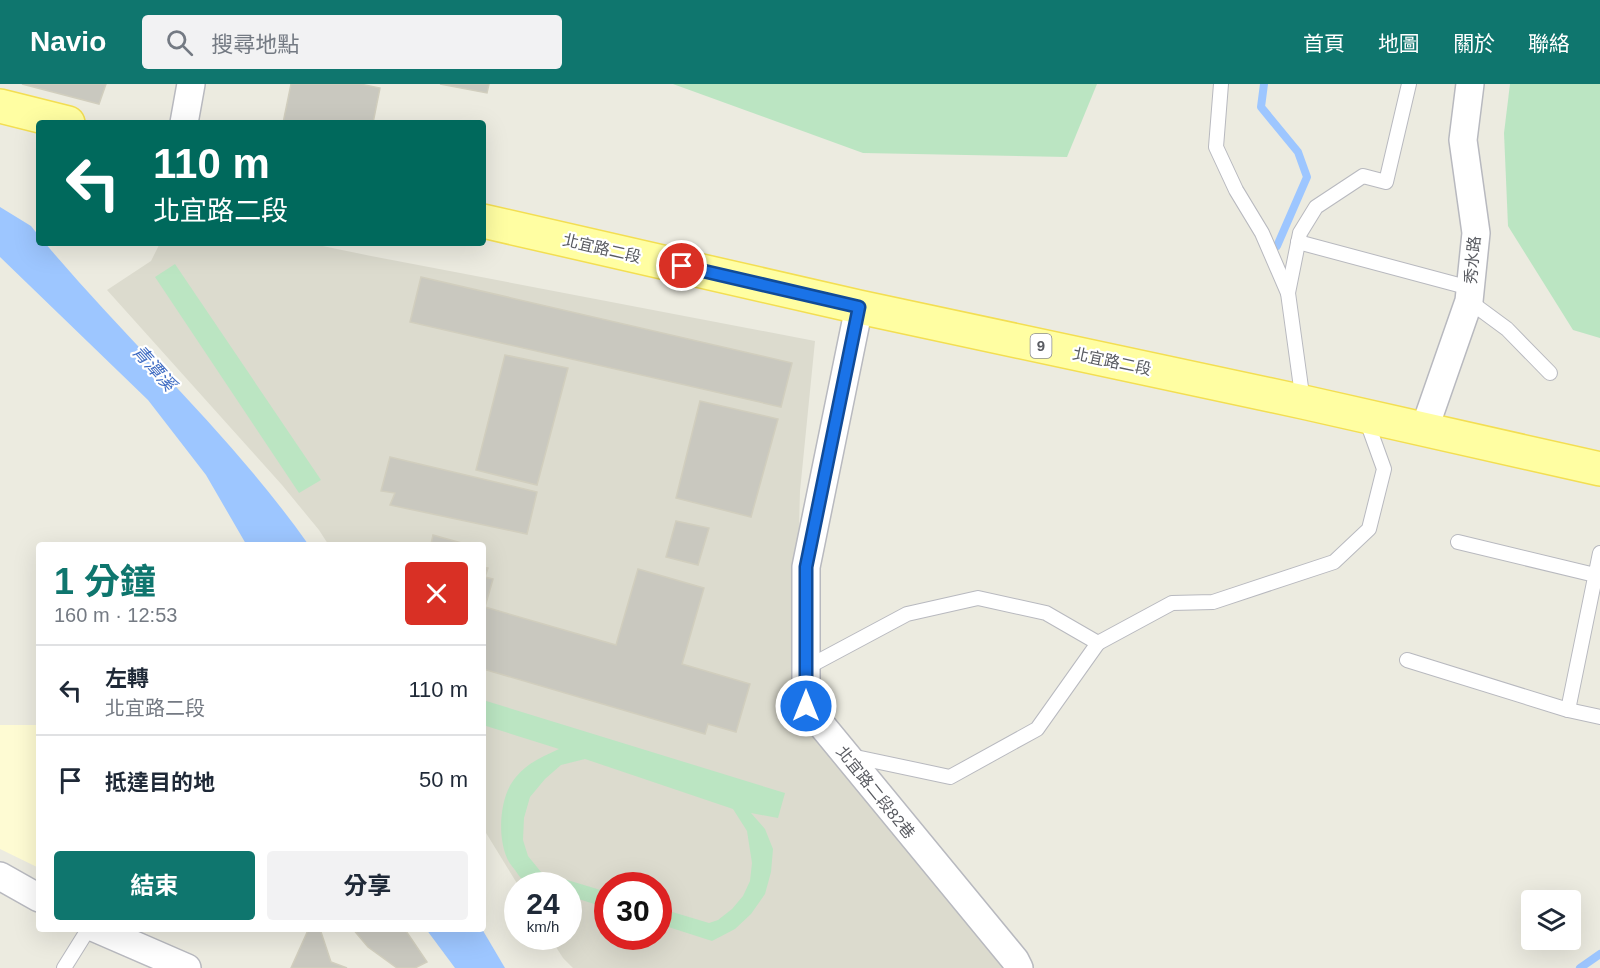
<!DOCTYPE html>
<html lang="zh-TW">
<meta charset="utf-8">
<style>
:root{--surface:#fff;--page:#f2f2f3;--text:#1f2937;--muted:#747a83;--line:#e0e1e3;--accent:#0f766e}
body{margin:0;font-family:Arial,"Noto Sans TC",sans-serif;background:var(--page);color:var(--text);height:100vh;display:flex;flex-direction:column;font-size:22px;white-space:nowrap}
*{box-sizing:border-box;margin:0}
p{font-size:20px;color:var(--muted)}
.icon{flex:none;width:33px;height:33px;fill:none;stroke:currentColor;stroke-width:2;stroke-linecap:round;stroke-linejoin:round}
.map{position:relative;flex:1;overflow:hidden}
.drawer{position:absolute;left:36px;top:458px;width:450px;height:390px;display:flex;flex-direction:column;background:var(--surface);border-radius:6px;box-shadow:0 6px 24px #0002}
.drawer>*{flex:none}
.banner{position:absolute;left:36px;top:36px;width:450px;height:126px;border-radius:6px;box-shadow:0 6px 24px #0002;background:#00695c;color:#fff;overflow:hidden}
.controls{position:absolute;left:1521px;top:806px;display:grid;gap:12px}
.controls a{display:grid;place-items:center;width:60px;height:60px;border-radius:6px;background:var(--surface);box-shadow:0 6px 24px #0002;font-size:30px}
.speed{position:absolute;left:504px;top:788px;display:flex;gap:12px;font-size:30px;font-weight:700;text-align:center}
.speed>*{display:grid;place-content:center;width:78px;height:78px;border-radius:50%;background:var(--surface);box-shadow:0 6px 24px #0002;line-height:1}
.speed small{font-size:15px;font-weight:400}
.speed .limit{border:9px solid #d22;background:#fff;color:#111}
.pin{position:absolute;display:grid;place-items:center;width:51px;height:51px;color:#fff;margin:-26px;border:3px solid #fff;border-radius:50%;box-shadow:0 2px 6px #0007}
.me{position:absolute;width:66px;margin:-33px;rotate:0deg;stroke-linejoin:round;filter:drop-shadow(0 0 4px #0008)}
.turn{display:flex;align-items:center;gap:21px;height:126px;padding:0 18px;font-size:27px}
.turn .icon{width:78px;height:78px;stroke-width:2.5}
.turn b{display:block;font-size:42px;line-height:51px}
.round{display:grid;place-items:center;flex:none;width:63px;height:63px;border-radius:6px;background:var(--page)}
.head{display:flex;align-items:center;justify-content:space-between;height:102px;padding:0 18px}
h1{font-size:36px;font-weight:700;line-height:45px;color:var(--accent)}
.primary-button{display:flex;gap:12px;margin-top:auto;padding:12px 18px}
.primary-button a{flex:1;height:69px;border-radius:6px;background:var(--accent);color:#fff;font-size:24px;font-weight:700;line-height:69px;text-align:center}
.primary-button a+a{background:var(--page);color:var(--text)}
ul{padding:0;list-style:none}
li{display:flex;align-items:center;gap:18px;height:90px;padding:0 18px;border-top:2px solid var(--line)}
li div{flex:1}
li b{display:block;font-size:22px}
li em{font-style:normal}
header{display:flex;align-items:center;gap:36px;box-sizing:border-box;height:84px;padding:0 30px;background:var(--accent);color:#fff}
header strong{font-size:28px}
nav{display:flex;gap:33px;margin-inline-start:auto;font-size:21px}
.search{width:420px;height:54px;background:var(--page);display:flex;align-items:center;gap:15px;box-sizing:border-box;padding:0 21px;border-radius:6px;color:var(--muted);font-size:22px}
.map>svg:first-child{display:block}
</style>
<header>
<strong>Navio</strong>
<div class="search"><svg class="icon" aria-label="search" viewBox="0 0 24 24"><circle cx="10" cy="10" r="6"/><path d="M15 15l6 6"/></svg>搜尋地點</div>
<nav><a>首頁</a><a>地圖</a><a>關於</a><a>聯絡</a></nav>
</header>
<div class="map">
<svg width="1600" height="884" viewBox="0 0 1600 884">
<rect width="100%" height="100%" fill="#ecebe0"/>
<!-- commercial -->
<path fill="#fefbd3" d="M0 641H39V784L0 765Z"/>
<!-- education -->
<path fill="#dcdbce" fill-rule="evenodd" d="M160 159H308L371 172 815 257 800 407 794 634 837 673 1006 884H573L563 874 549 852H568V801H518L483 744V460H328L319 446 282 401 107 206 151 177ZM608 801H658V852H608Z"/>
<!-- green -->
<g fill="#bbe5c2">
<path d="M673 0H1097L1067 73 863 69Z"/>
<path d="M1510 0H1600V254L1573 246 1508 142 1504 49Z"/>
<path d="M175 180 321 396 299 409 155 193Z"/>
<path d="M483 616 785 709 778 734 751 729 765 745 773 765 771 788 765 810 751 830 735 845 712 857 659 840V824L709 839 718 836 732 825 743 812 750 797 752 779 747 747 733 725 585 675 561 681 545 695 530 713 524 734 523 756 528 772 541 788 607 808V824L569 812 568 801C559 801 535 804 526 799 523 797 520 793 517 789 515 785 511 782 509 778 497 757 499 716 513 697 526 679 540 674 559 665L483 641Z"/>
</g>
<!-- water -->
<g fill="#9dc6ff">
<path d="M0 123 31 142 39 152V159H45C131 261 231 351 308 460H246L206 391 148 316 0 173Z"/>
<path d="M426 845H482L505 884H455Z"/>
</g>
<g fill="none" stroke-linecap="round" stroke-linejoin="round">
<!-- stream -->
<g stroke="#9dc6ff" stroke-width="8">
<path d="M1264 0 1261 23 1298 68 1307 93 1277 162"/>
<path d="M1580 884 1600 870"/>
</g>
</g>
<!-- building -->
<g fill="#c9c8bf" stroke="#d1cebe" stroke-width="1.5">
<path d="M22 0H106L99 20Z"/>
<path d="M291 0H360L380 4 373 39H283Z"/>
<path d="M440 0H489L487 9Z"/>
<path d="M421 193 792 279 781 323 410 238Z"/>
<path d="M505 271 568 284 537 401 476 386Z"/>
<path d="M700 317 778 335 751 433 676 414Z"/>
<path d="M390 373 537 408 527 450 390 421 395 409 381 407Z"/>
<path d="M676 437 709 444 698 481 666 473Z"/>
<path d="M433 451 465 460H431Z"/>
<path d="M483 483 488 484 485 493 493 495 485 523 616 561 638 485 704 504 682 580 750 600 736 648 708 640 705 650 483 585Z"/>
<path d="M309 844 320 845 331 878 347 884H291Z"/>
<path d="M352 844H404L427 878 415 884H397L368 863Z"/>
</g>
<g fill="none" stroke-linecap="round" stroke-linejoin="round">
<defs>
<g id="lane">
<path d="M1221 0 1216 63 1236 106 1262 149 1288 209"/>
<path d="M1298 158 1470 204"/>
<path d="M1469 217 1507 245 1550 289"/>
<path d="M1303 318 1288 209 1300 149 1316 123 1363 92 1386 98 1409 0"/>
<path d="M1458 458 1595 491"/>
<path d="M1407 576 1568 626 1600 469"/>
<path d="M806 584 907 530 978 514 1046 529 1098 559 1172 519 1213 518 1334 478 1369 445 1384 385 1366 335"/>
<path d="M1568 626 1600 633"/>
<path d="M851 672 950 693 1037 645 1098 559"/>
<path d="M64 884 89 844"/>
</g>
<g id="street">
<path d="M184 39 191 0"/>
<path d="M859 223 806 483V622L1015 876 1019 884"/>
<path d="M1424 346 1469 217 1476 149 1463 56 1470 0"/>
<path d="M0 792 39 814"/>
<path d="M95 844 187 884"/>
</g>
<g id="primary">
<path d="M0 22 68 39"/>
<path d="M483 137 859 223 1303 318 1600 385"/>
</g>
</defs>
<!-- lane casing -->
<use href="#lane" stroke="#b8b9bf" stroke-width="16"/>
<!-- street casing -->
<use href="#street" stroke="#b8b9bf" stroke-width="30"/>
<!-- primary casing -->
<use href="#primary" stroke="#f3de52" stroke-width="36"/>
<!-- lane -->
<use href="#lane" stroke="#fff" stroke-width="14"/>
<!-- street -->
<use href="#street" stroke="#fff" stroke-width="27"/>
<!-- primary -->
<use href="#primary" stroke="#fffea2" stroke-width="33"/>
</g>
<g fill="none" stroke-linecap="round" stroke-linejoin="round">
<defs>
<path id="route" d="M682 182 859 223 806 483V622"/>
</defs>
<!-- route casing -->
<use href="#route" stroke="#114b97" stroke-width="15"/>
<!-- route -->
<use href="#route" stroke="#1a73e8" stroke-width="10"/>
</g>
<g text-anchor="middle" stroke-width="4.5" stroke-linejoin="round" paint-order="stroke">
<!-- shield labels -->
<rect fill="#fff" stroke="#8b8c90" stroke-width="1.5" x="1030.5" y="250" width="21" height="24" rx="4.5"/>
<g font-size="15" font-weight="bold" fill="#595b61">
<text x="1041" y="267">9</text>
</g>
<!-- street labels -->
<g font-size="16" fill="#595b61" stroke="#fff">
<text transform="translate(602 164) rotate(13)" y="6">北宜路二段</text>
<text transform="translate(1472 176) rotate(-85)" y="6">秀水路</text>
<text transform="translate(1112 277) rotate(12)" y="6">北宜路二段</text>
<text transform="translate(876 708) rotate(51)" y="6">北宜路二段82巷</text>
</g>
<!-- water labels -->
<g font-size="18" font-style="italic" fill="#3f6cc3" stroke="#fff">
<text transform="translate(154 284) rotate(48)" y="6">青潭溪</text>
</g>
</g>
</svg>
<div class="controls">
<a><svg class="icon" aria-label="layers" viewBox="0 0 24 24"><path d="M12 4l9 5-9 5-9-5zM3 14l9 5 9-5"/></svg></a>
</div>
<div class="speed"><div>24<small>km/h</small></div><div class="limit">30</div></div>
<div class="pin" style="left:682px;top:182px;background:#d93025"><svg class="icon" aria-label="arrive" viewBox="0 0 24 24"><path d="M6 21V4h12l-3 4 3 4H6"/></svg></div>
<svg class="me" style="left:806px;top:622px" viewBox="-20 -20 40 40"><circle r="17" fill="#1a73e8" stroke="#fff" stroke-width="3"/><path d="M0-11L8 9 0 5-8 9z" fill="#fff"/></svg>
<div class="banner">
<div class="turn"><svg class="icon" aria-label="left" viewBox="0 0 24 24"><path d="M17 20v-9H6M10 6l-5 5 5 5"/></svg><div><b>110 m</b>北宜路二段</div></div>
</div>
<section class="drawer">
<div class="head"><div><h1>1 分鐘</h1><p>160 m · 12:53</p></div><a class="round" style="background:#d93025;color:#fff"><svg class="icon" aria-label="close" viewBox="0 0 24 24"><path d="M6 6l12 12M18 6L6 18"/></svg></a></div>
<ul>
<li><svg class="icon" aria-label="left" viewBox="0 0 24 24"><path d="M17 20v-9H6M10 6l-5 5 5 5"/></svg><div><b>左轉</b><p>北宜路二段</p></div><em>110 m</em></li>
<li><svg class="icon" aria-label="arrive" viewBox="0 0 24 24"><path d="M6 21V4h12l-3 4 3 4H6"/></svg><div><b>抵達目的地</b></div><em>50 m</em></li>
</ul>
<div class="primary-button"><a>結束</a><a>分享</a></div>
</section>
</div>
